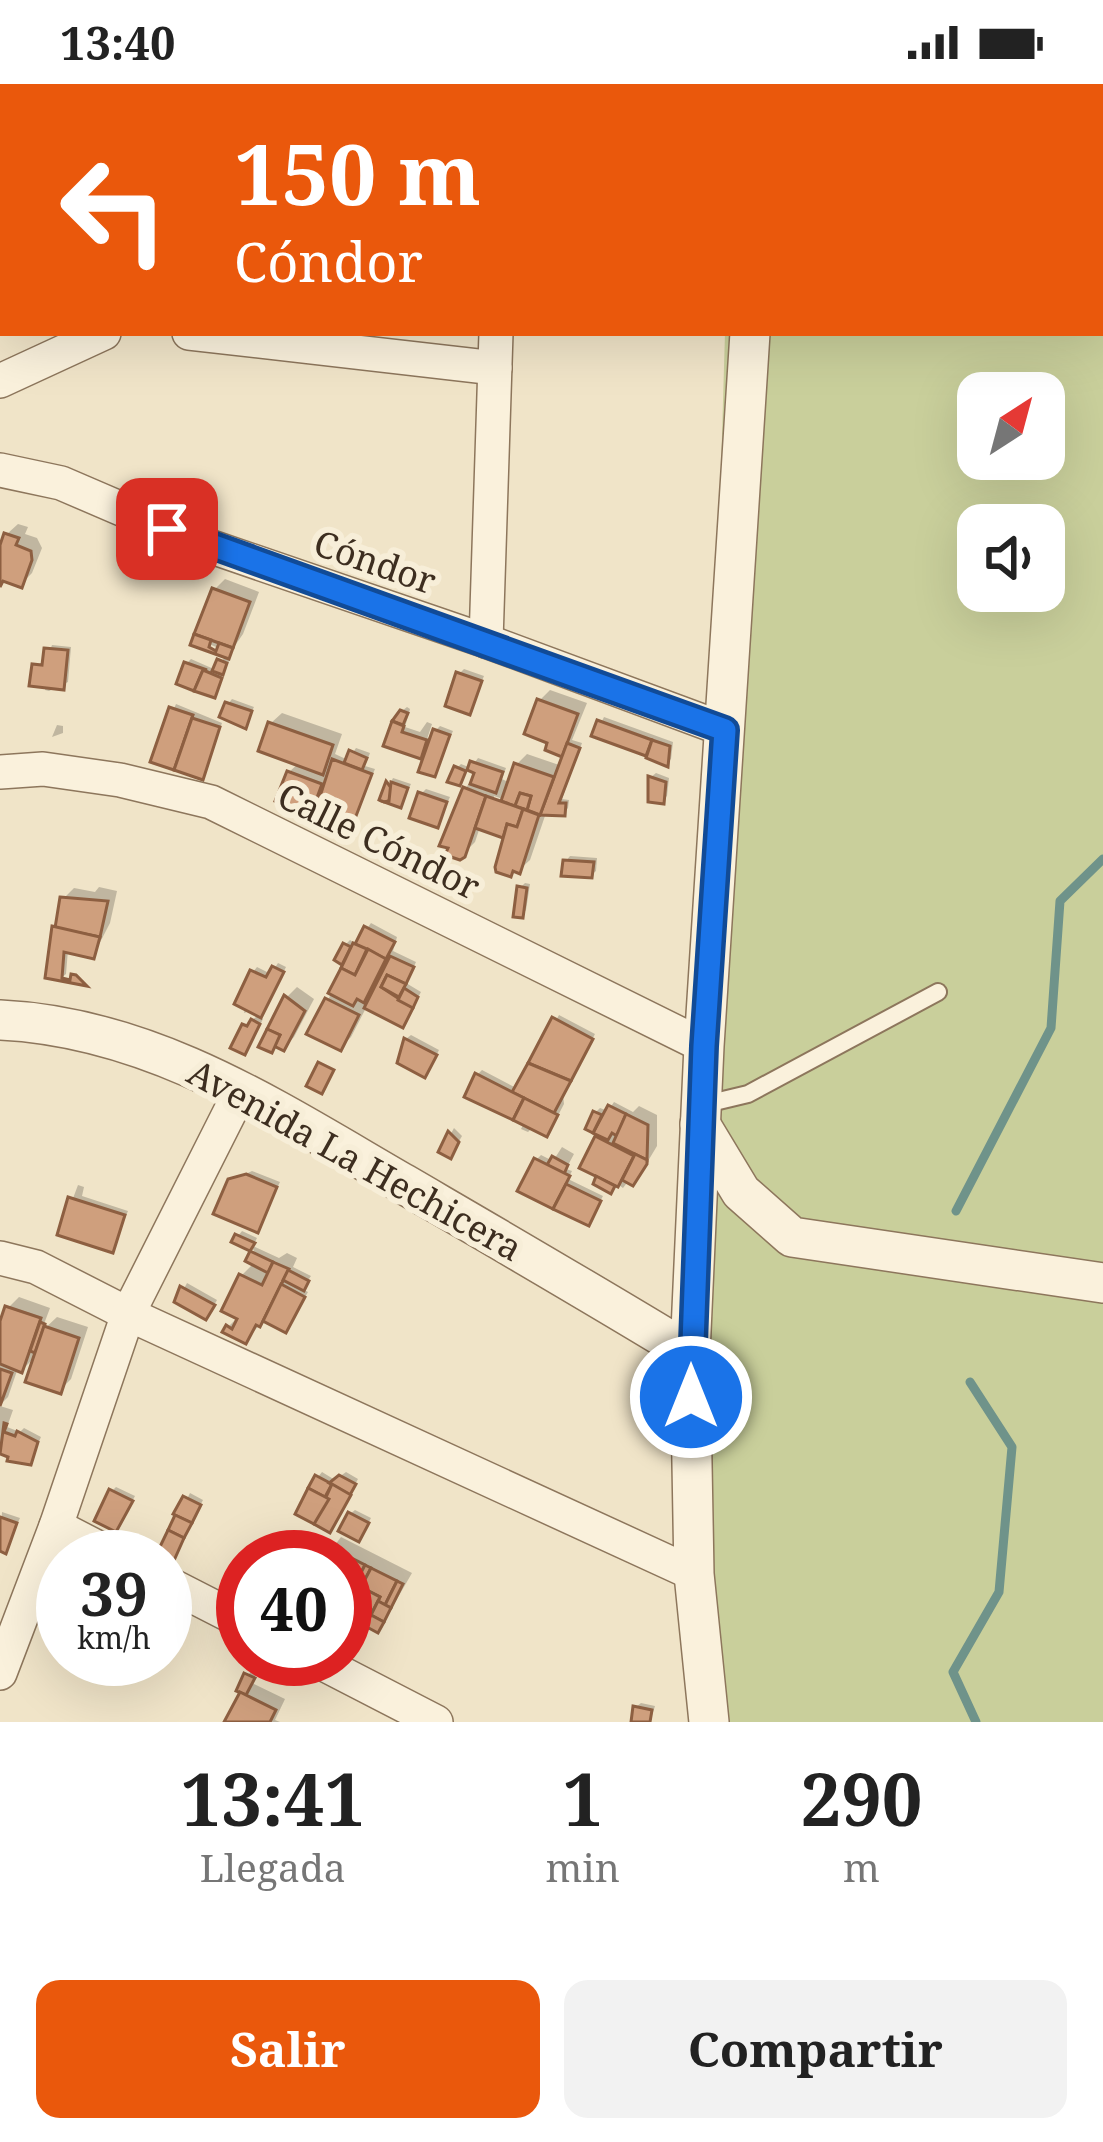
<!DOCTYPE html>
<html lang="es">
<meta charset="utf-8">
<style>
:root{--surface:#fff;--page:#f2f2f2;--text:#222;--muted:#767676;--accent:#ea580c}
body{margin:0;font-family:"Noto Serif",serif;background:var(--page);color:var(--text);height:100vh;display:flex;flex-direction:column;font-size:45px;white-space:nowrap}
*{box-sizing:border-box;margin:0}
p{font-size:39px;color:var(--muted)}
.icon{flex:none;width:66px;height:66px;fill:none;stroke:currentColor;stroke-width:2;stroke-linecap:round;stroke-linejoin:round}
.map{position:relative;height:1638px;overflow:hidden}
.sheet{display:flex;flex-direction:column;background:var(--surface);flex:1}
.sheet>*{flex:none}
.hud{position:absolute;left:0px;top:0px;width:1104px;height:252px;box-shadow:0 12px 48px #0002;background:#ea580c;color:#fff;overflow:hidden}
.needle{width:78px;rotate:36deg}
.controls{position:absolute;left:957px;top:288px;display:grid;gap:24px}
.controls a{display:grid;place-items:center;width:108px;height:108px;border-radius:24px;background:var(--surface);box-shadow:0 12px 48px #0002;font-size:60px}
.speed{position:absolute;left:36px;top:1446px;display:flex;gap:24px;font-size:60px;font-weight:700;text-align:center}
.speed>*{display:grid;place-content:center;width:156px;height:156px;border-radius:50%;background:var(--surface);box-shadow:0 12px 48px #0002;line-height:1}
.speed small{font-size:30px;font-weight:400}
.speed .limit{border:18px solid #d22;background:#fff;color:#111}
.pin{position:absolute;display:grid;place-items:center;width:102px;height:102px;color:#fff;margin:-51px;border-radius:24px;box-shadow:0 6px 18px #0006}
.me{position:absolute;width:132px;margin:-66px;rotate:0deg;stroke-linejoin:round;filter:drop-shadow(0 0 9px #0008)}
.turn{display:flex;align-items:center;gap:42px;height:252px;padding:0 36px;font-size:54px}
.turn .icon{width:156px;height:156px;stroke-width:2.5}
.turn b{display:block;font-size:84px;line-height:102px}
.eta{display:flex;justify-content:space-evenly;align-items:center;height:204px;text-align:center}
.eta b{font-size:72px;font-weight:700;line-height:84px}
.button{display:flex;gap:24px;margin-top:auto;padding:24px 36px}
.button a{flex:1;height:138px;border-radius:24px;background:var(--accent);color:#fff;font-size:48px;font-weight:700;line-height:138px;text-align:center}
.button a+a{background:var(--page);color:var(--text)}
.status{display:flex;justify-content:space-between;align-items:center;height:84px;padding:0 60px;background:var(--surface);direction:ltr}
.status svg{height:33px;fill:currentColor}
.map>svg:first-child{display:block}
</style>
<div class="status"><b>13:40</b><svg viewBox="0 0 49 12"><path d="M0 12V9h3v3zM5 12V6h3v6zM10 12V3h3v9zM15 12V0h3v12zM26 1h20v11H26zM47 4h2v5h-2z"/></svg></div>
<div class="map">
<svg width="1103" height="1638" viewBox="0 0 1103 1638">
<rect width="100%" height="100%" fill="#f0e4c8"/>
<!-- green -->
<path fill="#c9cf9b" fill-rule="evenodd" d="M732 0H1103V1638H709L704 962 725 249H1101V3ZM978 309H1044V375H978ZM978 441H1044V507H978Z"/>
<!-- shadow -->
<g fill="#0003" fill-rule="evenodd">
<path d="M18 440 28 443 25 450 37 454 42 464 32 489 21 500 5 495 0 500V471L7 450Z"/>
<path d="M225 495 259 508 243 550 227 573 230 575 214 611 187 579 191 575 216 586 226 571 220 569 223 555 216 563 209 560 214 506Z"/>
<path d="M52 561 71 563 68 598 49 607 45 606 46 601 34 581 46 578Z"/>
<path d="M464 585 484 592 469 627 459 590Z"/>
<path d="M550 606 587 619 572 656 582 659 562 715 569 716 568 724 564 729H546L530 776 519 786 510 742 502 750 480 743 475 758 463 770 465 705 478 687 468 683 459 699 457 684 461 680 471 684 478 674 506 684 502 695 510 699 516 681 527 670 562 682 570 661 561 669 540 616ZM494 712 523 722 521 728 494 718Z"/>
<path d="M232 615 254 623 245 641 228 620Z"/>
<path d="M176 620 222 639 202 693 153 676Z"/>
<path d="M407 623 410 625 405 643 420 648 427 638 432 640 427 655 440 642 453 647 434 690 426 673 387 660 397 631Z"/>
<path d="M282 629 342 650 335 670 348 676 356 664 370 669 365 682 375 685 349 745 322 716 310 727 289 688 299 679 271 639Z"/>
<path d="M604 633 673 658 671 675 667 679 595 651Z"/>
<path d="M57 641 63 642V649L52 653Z"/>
<path d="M656 689 669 694 667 712 662 717 651 693Z"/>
<path d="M393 694 411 700 401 720 383 714Z"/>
<path d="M426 705 450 713 437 740 421 710Z"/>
<path d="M570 772 597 774 596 787 591 791 566 777Z"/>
<path d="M525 799 530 800 526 826 522 831 520 804Z"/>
<path d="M99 803 117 807 110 839 93 872 68 866 66 890 61 894 63 815 74 804 95 808Z"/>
<path d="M371 839 397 853 393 867 416 878 406 899 421 908 403 940 367 922 351 953 340 964 328 916 346 879 338 875 345 861 350 856 356 860ZM378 901 369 921 362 917Z"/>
<path d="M278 879 286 883 265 925 258 932 263 935 249 963 244 942 260 930 252 926 244 929 253 888 257 883 271 890Z"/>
<path d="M297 903 314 915 294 953 283 964 262 961 287 913Z"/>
<path d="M559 931 595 950 563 1011 564 1020 551 1045 533 1043 528 1048 521 1045 524 1039 477 991 482 986 518 1005Z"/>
<path d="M411 951 439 966 429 986 406 955Z"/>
<path d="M614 1018 633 1028 639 1022 657 1031V1062L636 1097 629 1096 623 1104 616 1099 611 1106 597 1099 600 1091 583 1082 599 1049 589 1043 596 1028 600 1024 608 1027Z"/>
<path d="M454 1044 462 1052 451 1071 442 1066Z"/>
<path d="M562 1063 574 1070 566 1085 572 1087 568 1095 603 1112 588 1139 521 1106 536 1076 541 1071 553 1077Z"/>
<path d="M252 1087 280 1098 257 1145 231 1097Z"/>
<path d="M78 1101 84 1103 82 1112 128 1127 112 1166 60 1149Z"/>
<path d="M242 1147 257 1154 253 1162 279 1174 287 1169 297 1174 293 1183 311 1192 302 1205 308 1208 286 1246 264 1235 246 1257 228 1243 239 1232 242 1191 255 1178 249 1176 254 1166 235 1156Z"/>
<path d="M187 1199 217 1216 210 1228 178 1216Z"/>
<path d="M19 1213 50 1224 41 1248 57 1233 88 1243 71 1295 60 1306 38 1270 22 1286 18 1284 8 1313 0 1321V1246L8 1224Z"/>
<path d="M0 1322 13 1326 7 1343 20 1348 24 1344 41 1353 30 1377H16L0 1368Z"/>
<path d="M322 1388 335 1396 346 1388 358 1395 333 1440 318 1393Z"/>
<path d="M116 1403 135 1412 120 1440 112 1407Z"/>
<path d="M190 1409 203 1416 171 1477 159 1471Z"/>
<path d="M355 1426 371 1434 363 1449 350 1430Z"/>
<path d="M2 1428 20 1434 5 1466 0 1464Z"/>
<path d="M341 1453 412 1489 382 1541H370L350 1564 345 1561V1527L353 1511 345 1507V1473H326Z"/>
<path d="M251 1586 257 1589 252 1599 285 1615 275 1636 280 1638H228Z"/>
<path d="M641 1619 655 1622 650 1638 636 1623Z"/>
</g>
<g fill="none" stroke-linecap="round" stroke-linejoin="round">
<!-- stream -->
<g stroke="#6f938a" stroke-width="9">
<path d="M956 1127 1051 944 1060 817 1103 775"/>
<path d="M970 1298 1012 1363 999 1508 953 1588 976 1638"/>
</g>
</g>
<!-- building -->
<g fill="#cf9f7d" stroke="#8d5f41" stroke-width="3">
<path d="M4 449 19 454 16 461 31 467 32 476 22 504 3 497 0 503V461Z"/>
<path d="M212 504 250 518 233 564 194 550Z"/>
<path d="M194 550 211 556 209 563 216 567 219 559 233 564 229 575 190 561Z"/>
<path d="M44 564 68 566 64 606 29 602 32 580 42 581Z"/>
<path d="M217 575 227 579 223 591 212 587Z"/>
<path d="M184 578 207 586H203L194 607 176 600Z"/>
<path d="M203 586 222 594 215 614 194 607Z"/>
<path d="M456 588 482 597 470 631 445 622Z"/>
<path d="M537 615 578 630 562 673 545 666 547 659 524 650Z"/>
<path d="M225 618 252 627 246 645 219 633Z"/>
<path d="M169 623 193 631 174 686 150 678Z"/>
<path d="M400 626 408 629 403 641 392 637Z"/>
<path d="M192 634 220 643 203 696 174 686Z"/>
<path d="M597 636 652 656 646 672 591 652Z"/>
<path d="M392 637 404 642 402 648 427 656 421 675 383 662Z"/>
<path d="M268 638 333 661 323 691 258 667Z"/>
<path d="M433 645 450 651 435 693 418 688Z"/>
<path d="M652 656 670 662 668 683 646 674Z"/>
<path d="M567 659 580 664 559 719H566L565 732 540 731Z"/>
<path d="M349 666 367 674 362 686 344 679Z"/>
<path d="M332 675 372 690 353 740 315 728Z"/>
<path d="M470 677 503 688 496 709 470 700 474 689 467 686Z"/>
<path d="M514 679 554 693 540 731 527 726 531 712 520 709 515 722 501 717Z"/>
<path d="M454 682 466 687 460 702 447 698Z"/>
<path d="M287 687 322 700 311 730 275 717Z"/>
<path d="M648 692 666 698 664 720 648 718Z"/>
<path d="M386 697 392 705 389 717 384 718 379 716Z"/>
<path d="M391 698 408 704 401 724 384 718 389 717Z"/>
<path d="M463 703 486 712 465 773 460 776 445 771 448 764 439 762Z"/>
<path d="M418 708 447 718 438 744 409 734Z"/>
<path d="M520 709 531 712 527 726 515 722Z"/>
<path d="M486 712 523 725 517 743 507 740 503 754 475 744Z"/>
<path d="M523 725 539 731 520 790 513 787 511 793 496 788 495 783 507 740 517 743Z"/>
<path d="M315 728 353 740 350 749 312 735Z"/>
<path d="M563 776 594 778 592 794 561 792Z"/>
<path d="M517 802 527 804 523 834 513 833Z"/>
<path d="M60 813 108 817 100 853 55 844Z"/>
<path d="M52 842 100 853 94 875 64 868 62 894 70 896 71 890 76 891 87 902 45 894Z"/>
<path d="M364 842 395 858 386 875 355 860Z"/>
<path d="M343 859 351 863 342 881 334 876Z"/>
<path d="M353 859 367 865 355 891 341 884Z"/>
<path d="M368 865 386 875 364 919 357 915 353 922 328 909 341 884 355 891Z"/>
<path d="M390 872 414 883 406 900 387 891 381 903 413 924 403 944 364 924Z"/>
<path d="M272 882 284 888 261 934 234 920 250 886 266 893Z"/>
<path d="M387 891 406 900 399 913 381 903Z"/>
<path d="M404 904 418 913 413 924 398 916Z"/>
<path d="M284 911 305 927 284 967 274 962 280 951 267 945Z"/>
<path d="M325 914 359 931 341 967 306 950Z"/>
<path d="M552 933 593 955 571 997 528 979Z"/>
<path d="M251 935 260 940 245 971 230 964 242 940 247 942Z"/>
<path d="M267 945 280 951 272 969 258 963Z"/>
<path d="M404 954 437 971 425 994 397 979Z"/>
<path d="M318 978 334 986 322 1010 306 1002Z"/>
<path d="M528 979 571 997 554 1029 512 1008Z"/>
<path d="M475 989 524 1014 513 1036 464 1013Z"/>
<path d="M524 1014 558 1031 547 1053 513 1036Z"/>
<path d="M608 1021 626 1030 617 1052 612 1049 608 1056 593 1049Z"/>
<path d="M593 1027 602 1031 593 1049 585 1045Z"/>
<path d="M626 1030 648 1041 647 1076 613 1059Z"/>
<path d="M448 1047 459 1058 451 1075 438 1068Z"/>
<path d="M595 1052 634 1072 618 1103 579 1084Z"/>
<path d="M635 1070 647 1076V1080L633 1102 622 1096Z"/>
<path d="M552 1072 568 1081 564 1090 547 1081Z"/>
<path d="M534 1074 570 1092 553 1125 517 1107Z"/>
<path d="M246 1090 277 1103 258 1149 213 1130 228 1095Z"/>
<path d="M596 1092 615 1102 611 1110 593 1100Z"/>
<path d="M566 1100 601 1117 589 1142 553 1125Z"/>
<path d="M68 1113 125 1131 113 1169 57 1151Z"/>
<path d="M235 1150 255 1159 250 1167 231 1158Z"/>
<path d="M250 1167 273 1178 268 1189 245 1177Z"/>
<path d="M273 1178 289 1185 260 1243 256 1241 246 1260 222 1248 226 1241 232 1245 237 1235 221 1227 239 1190 262 1201Z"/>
<path d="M288 1186 309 1197 304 1207 283 1196Z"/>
<path d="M281 1200 305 1213 286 1249 263 1237Z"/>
<path d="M180 1202 215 1221 206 1236 174 1218Z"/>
<path d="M5 1222 41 1234 22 1289 0 1280V1237Z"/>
<path d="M40 1238 45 1240 35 1269 30 1267Z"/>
<path d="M44 1242 79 1254 61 1310 25 1298Z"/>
<path d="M0 1285 12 1289 0 1322Z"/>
<path d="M4 1339 7 1340 4 1348 15 1352 17 1347 38 1358 31 1381 7 1377 8 1373 0 1370Z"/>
<path d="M315 1391 332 1400 325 1413 308 1404Z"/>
<path d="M339 1391 356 1400 350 1411 329 1399Z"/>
<path d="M332 1400 351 1411 330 1449 314 1440Z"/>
<path d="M308 1404 329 1415 314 1440 295 1430Z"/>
<path d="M109 1405 133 1417 116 1448 94 1437Z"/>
<path d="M183 1412 201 1421 192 1439 173 1430Z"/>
<path d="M348 1428 369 1439 359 1458 338 1447Z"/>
<path d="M175 1431 192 1439 184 1454 168 1446Z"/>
<path d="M0 1433 17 1439 6 1470 0 1467Z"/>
<path d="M168 1446 184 1454 172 1481 165 1473H155Z"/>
<path d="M328 1462 365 1481 349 1512 345 1510V1473H322Z"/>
<path d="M365 1481 371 1484 361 1503 355 1500Z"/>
<path d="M371 1484 397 1497 385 1521 378 1517 380 1513 361 1503Z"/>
<path d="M397 1497 403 1500 391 1524 385 1521Z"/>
<path d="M355 1500 380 1513 364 1544 345 1532V1520Z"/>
<path d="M378 1517 391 1524 384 1538 371 1531Z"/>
<path d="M371 1531 384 1538 378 1549 365 1542Z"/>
<path d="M345 1532 364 1544 351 1567 345 1564Z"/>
<path d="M244 1589 255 1594 246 1611 236 1607Z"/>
<path d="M240 1608 276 1626 270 1638H224Z"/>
<path d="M633 1622 652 1626 650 1638H631Z"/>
</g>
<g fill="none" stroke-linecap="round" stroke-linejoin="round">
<defs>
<path id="service" d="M702 1021 748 1010 938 908"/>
<g id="minor">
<path d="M335 3V0"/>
<path d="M511 3V0"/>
<path d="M189 249 495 284"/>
<path d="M0 297 104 249"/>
<path d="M0 386 61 399 203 460 486 557 726 646"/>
<path d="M486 557 496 249"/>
<path d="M0 688 43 685 120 696 211 718 704 962"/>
<path d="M0 1174 36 1183 128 1230 694 1490"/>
<path d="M56 1442 116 1473"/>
<path d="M165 1498 243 1538"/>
<path d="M314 1575 436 1638"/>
<path d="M0 1589 56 1442 128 1230 241 1006"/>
</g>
<g id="tertiary">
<path d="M765 3V0"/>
<path d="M0 936C152 943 276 1026 404 1100 500 1156 595 1211 690 1269"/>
<path d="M700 1040 741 1108 792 1153 1103 1199"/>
<path d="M709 1638 694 1490 690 1269 704 962 750 249"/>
</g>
</defs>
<!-- service casing -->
<use href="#service" stroke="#8d765c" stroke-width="20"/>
<!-- minor casing -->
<use href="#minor" stroke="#8d765c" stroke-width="36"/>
<!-- tertiary casing -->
<use href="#tertiary" stroke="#8d765c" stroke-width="42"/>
<!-- service -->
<use href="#service" stroke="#faf1dc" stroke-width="16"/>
<!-- minor -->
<use href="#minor" stroke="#faf1dc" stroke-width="33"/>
<!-- tertiary -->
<use href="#tertiary" stroke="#faf1dc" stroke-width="39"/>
</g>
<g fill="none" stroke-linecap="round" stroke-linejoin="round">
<defs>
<path id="route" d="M167 445 725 646 704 962 691 1313"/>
</defs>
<!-- route casing -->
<use href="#route" stroke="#114b97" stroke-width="30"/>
<!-- route -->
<use href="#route" stroke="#1a73e8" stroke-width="21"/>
</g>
<g text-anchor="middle" stroke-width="12" stroke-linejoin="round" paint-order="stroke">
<!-- street labels -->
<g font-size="36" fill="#3d2e20" stroke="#f7eed8">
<text transform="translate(375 478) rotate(19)" y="13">Cóndor</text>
<text transform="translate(379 757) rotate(26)" y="13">Calle Cóndor</text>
<text transform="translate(355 1076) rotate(29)" y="13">Avenida La Hechicera</text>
</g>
</g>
</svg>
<div class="controls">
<a><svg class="needle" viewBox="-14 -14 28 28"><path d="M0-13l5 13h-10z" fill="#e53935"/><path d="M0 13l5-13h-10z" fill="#767676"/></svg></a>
<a><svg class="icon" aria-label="sound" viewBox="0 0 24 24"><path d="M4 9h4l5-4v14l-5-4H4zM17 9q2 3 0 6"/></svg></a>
</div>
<div class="speed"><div>39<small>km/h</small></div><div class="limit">40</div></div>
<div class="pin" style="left:167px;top:445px;background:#d93025"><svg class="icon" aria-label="arrive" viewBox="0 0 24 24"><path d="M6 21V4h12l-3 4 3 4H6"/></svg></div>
<svg class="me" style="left:691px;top:1313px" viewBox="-20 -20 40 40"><circle r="17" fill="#1a73e8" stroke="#fff" stroke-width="3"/><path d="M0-11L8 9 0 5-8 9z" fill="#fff"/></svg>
<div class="hud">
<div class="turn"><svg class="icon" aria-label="left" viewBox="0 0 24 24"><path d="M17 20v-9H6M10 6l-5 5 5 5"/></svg><div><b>150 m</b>Cóndor</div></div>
</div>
</div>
<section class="sheet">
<div class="eta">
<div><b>13:41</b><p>Llegada</p></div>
<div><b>1</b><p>min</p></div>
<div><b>290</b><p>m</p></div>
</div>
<div class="button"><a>Salir</a><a>Compartir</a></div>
</section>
